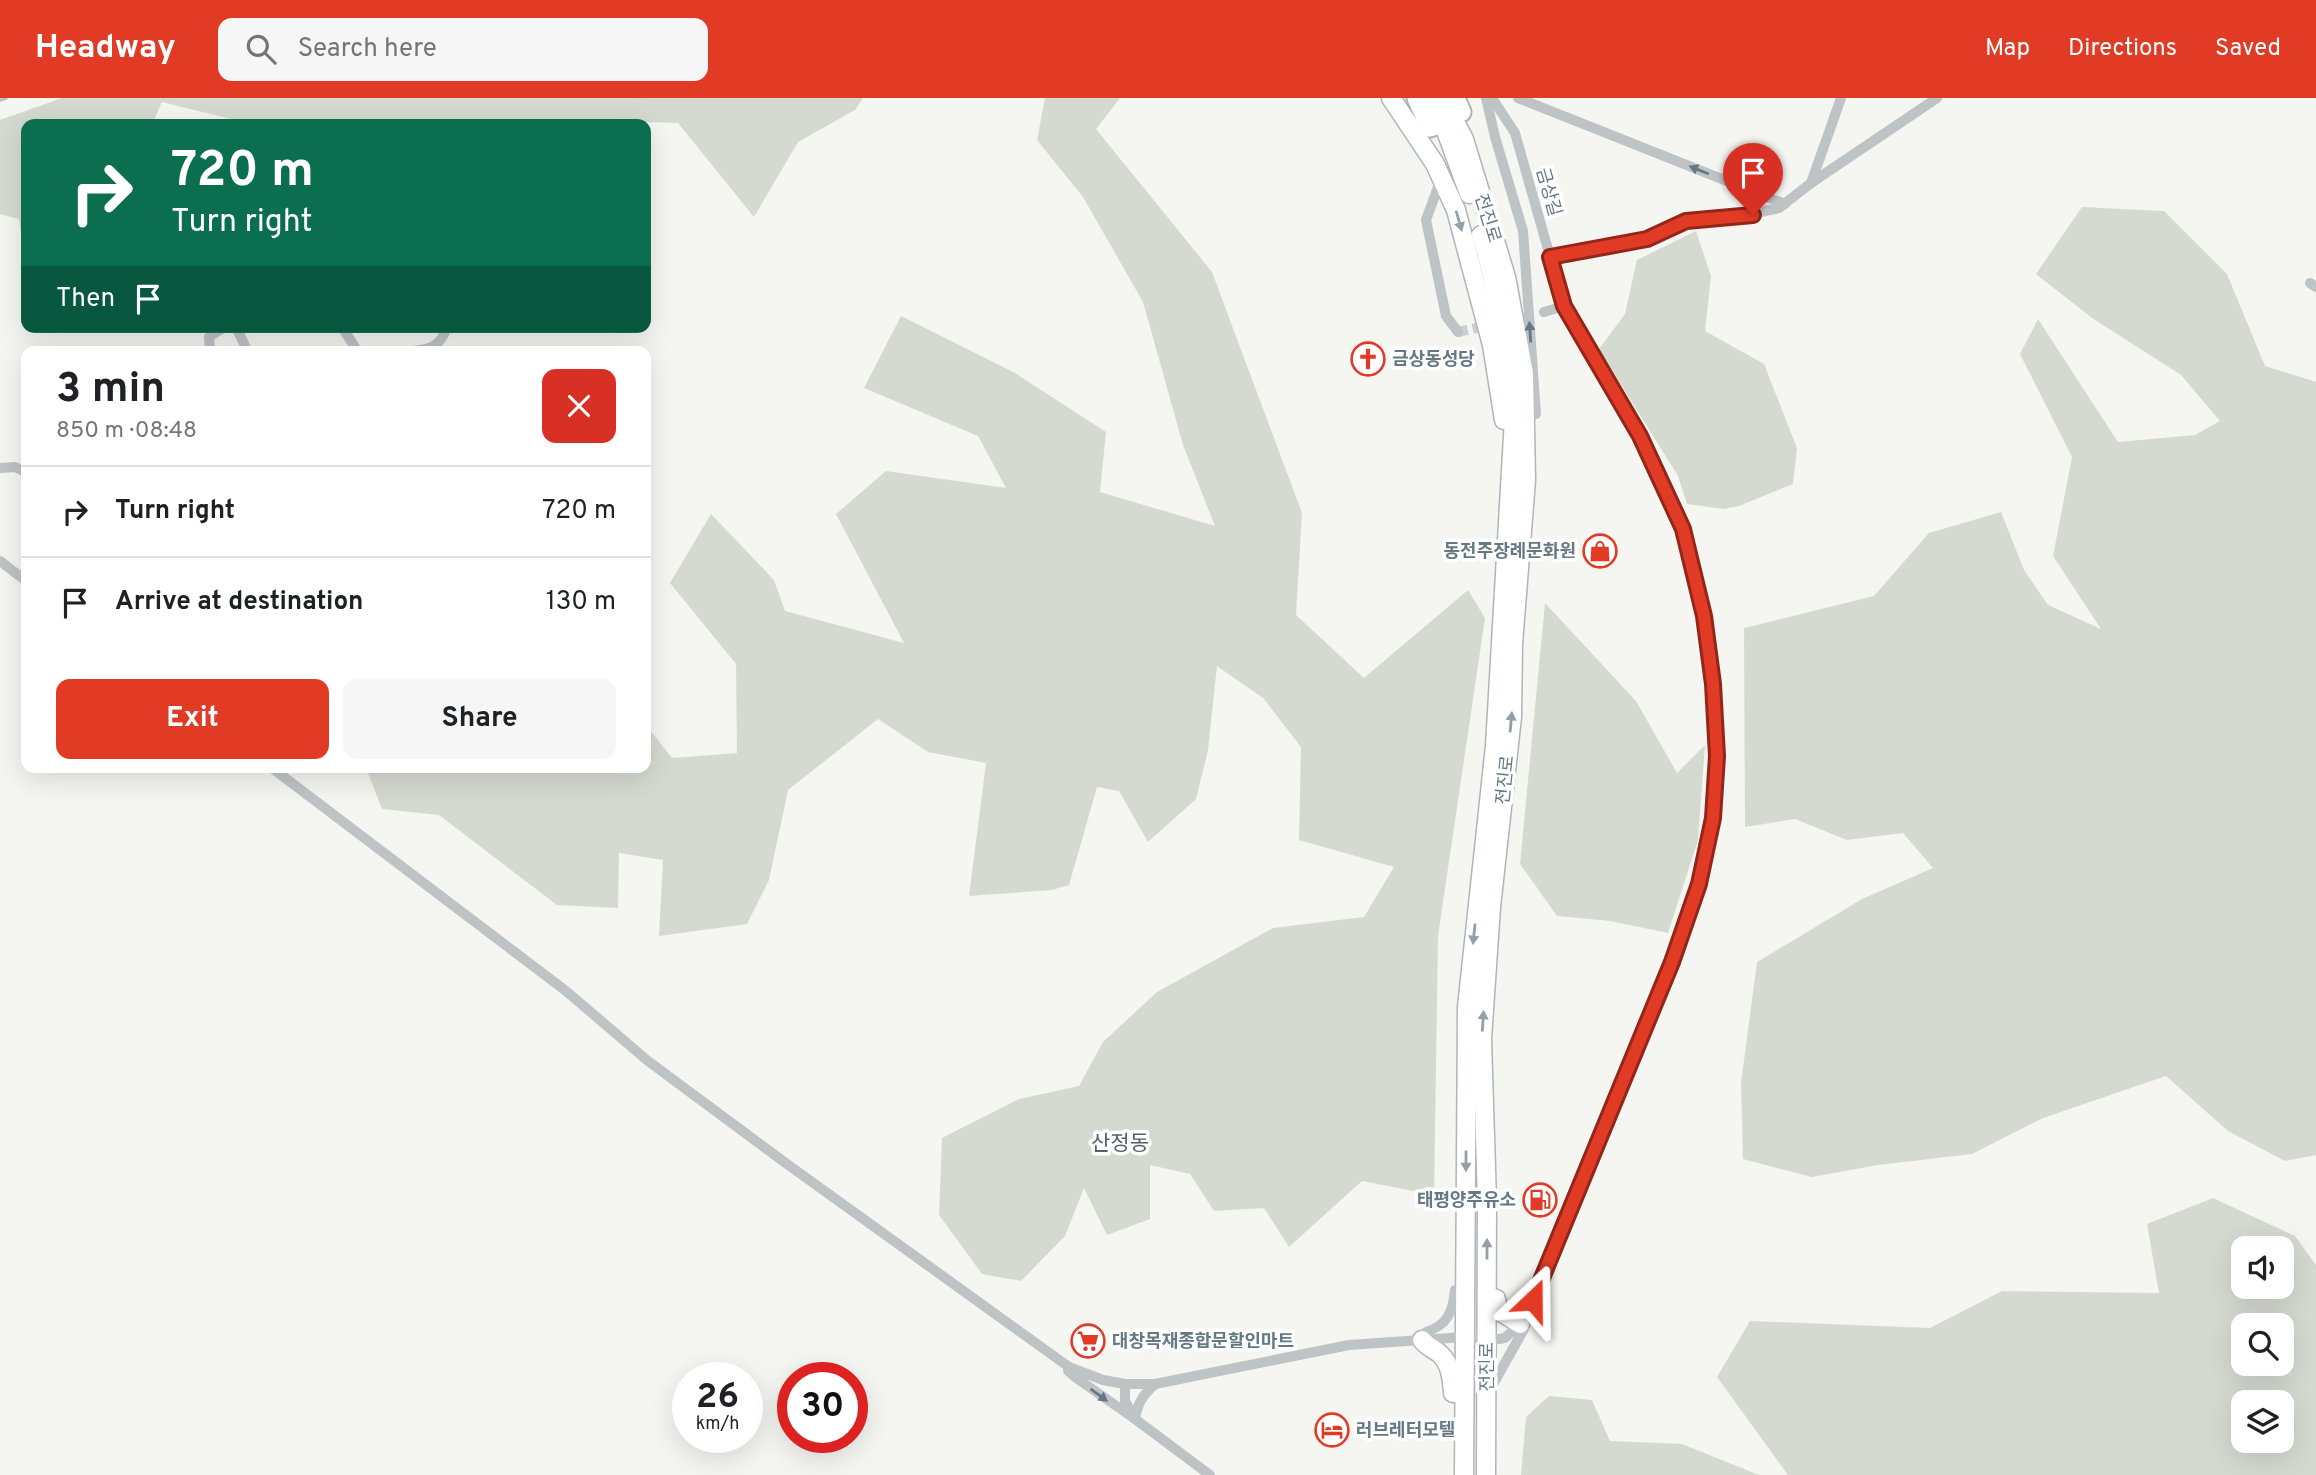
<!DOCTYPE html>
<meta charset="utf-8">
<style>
:root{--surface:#fff;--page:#f6f6f6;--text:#202124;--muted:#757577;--line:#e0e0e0;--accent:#e23b25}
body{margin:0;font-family:Overpass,"Noto Sans KR",sans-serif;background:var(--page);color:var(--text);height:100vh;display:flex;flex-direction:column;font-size:26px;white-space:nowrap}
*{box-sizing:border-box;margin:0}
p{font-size:23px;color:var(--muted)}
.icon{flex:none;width:38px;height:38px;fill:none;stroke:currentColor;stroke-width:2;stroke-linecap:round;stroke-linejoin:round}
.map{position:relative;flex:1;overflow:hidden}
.panel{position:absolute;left:21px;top:248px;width:630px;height:427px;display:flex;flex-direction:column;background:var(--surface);border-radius:14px;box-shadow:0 7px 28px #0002}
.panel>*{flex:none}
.top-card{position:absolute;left:21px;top:21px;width:630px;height:214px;border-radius:14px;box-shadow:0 7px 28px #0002;background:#0b6e4f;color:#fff;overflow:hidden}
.controls{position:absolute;left:2231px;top:1138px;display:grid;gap:14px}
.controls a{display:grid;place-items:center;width:63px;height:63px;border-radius:14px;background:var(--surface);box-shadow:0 7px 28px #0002;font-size:35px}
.speed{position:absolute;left:672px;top:1264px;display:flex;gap:14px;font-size:35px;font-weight:700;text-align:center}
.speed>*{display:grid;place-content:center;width:91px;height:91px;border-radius:50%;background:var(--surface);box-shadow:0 7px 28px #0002;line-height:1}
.speed small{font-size:18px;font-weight:400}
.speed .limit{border:10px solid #d22;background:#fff;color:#111}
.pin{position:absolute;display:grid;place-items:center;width:60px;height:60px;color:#fff;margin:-72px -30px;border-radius:50% 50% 50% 0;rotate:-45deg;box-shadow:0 0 7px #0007}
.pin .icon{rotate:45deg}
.me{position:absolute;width:77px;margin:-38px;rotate:23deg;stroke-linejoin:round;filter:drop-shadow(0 0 5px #0008)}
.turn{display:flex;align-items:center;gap:24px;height:147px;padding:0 35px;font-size:32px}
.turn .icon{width:91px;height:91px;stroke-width:2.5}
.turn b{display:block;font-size:49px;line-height:60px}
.then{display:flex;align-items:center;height:66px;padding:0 35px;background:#0003;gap:14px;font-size:26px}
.round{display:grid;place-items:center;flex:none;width:74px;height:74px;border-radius:14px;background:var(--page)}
.head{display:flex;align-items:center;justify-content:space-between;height:119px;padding:0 35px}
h1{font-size:42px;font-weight:700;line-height:52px}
.cta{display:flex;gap:14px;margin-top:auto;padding:14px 35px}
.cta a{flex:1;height:80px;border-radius:14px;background:var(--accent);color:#fff;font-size:28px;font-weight:700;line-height:80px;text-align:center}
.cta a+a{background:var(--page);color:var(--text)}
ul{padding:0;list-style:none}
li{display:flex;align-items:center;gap:21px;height:91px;padding:0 35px;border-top:2px solid var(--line)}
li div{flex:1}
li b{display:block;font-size:26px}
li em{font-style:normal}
header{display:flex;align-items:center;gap:42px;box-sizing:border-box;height:98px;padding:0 35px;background:var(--accent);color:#fff}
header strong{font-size:33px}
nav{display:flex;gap:38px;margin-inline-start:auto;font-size:24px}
.search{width:490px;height:63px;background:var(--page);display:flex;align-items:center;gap:18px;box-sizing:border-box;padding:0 24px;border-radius:14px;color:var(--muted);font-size:26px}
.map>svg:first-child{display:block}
</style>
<header>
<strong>Headway</strong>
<div class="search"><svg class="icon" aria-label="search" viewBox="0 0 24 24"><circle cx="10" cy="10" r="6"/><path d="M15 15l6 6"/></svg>Search here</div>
<nav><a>Map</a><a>Directions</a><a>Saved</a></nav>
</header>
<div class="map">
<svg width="2316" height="1377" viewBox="0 0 2316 1377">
<rect width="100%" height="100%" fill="#f5f5f2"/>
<!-- green -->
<g fill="#d5dad1" fill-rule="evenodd">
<path d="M62 0H863L855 12 798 44 754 119 678 25 611 23 608 26H238L239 23 162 4 152 26H26V167L19 121 0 116V22Z"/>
<path d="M1045 0H1120L1096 31 1212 174 1302 415 1296 517 1364 580 1468 492 1485 520 1438 838 1434 1097 1362 1083 1289 1149 1264 1110 1214 1113 1190 1076 1150 1067V1121L1107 1137 1084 1090 1065 1138 1021 1183 982 1176 939 1117 942 1040 1019 1001 1079 988 1103 944 1157 894 1273 830 1364 819 1394 769 1299 742 1301 649 1263 600 1217 568 1208 652 1196 701 1148 744 1119 693 1097 689 1069 787 1052 792 969 798 986 665 928 654 878 621 788 692 769 782 747 826 659 838 663 762 619 755 618 810 557 807 439 717 382 711 366 670H646V627L672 660 737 655 736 566 670 485 711 416 774 482 785 513 904 545 836 416 886 373 1006 390 978 338 864 290 901 218 1015 275 1106 334 1100 394 1215 428 1183 347 1143 204 1083 99 1037 42Z"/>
<path d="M2082 109 2164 113 2227 176 2265 268 2316 284V1057L2285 1063 2228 1033 2166 978 2043 1020 1972 1056 1878 1067 1812 1079 1743 1061 1741 985 1757 864 1862 801 1933 770 1903 735 1847 742 1795 721 1745 729 1744 530 1874 498 1929 435 2001 414 2024 472 2048 507 2101 531 2053 458 2072 359 2020 256 2038 221 2118 344 2195 337 2220 323 2181 277 2092 220 2036 176Z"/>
<path d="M1696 133 1711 178 1705 233 1764 266 1797 350 1793 386 1739 408 1724 411 1687 406 1678 378 1599 251 1625 216 1637 162Z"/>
<path d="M1545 505 1636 603 1677 675 1705 647 1698 742 1668 835 1610 823 1557 818 1520 766Z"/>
<path d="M2213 1100 2295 1138 2316 1167V1377H1788L1717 1279 1750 1223 1930 1230 2002 1193 2159 1195 2147 1126ZM2244 1150H2282V1188H2244ZM2244 1227H2282V1265H2244ZM2244 1304H2282V1342H2244Z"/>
<path d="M1549 1298 1592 1302 1610 1343 1682 1346 1759 1377H1521L1526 1319Z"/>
</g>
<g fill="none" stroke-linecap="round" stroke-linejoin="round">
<!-- stream -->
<path stroke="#b3c3c5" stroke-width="3.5" d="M0 2 6 0"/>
<!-- minor-tunnel -->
<path stroke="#cad0d1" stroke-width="10" stroke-dasharray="10 5" stroke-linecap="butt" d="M1458 234 1490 227"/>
<defs>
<g id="primary">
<path d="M1391 0 1435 66 1456 112 1492 247 1504 322 1507 321"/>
<path d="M1429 0 1443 25 1469 96"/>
<path d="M1442 0 1464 41 1506 179 1524 276 1526 382 1513 546 1512 619 1491 809 1482 941 1487 1103 1486 1377"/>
<path d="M1488 1200 1496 1201 1498 1212 1520 1226"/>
<path d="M1422 1242C1428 1250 1433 1250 1440 1256 1451 1266 1452 1282 1453 1295H1457"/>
<path d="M1464 1377 1467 909 1495 648 1514 321C1510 259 1499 196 1481 137"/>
</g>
<g id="motorway">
<path d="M1417 0 1430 29 1443 25"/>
<path d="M1451 17 1461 14 1455 0"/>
</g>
</defs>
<!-- primary casing -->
<use href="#primary" stroke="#afb5b8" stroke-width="21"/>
<!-- motorway casing -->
<use href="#motorway" stroke="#afb4b7" stroke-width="23"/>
<!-- minor -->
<g stroke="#bec3c6" stroke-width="10">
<path d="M1486 0 1495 39 1523 133 1536 316 1525 317"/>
<path d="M1518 0 1785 106"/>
<path d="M1441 81 1426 122 1446 218 1458 234"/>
<path d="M1811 85 1841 0"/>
<path d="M1550 159 1647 141 1686 123 1724 122 1779 110 1811 85 1937 0"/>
<path d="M2310 185 2316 189"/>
<path d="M1544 214 1564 208"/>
<path d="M236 229 248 254"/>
<path d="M342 229 358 254"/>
<path d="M210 254 209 239 224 229"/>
<path d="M404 254C426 251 439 253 447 229"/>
<path d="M0 370 15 369 26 374"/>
<path d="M0 463 26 483"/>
<path d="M272 670 566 893 648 963 787 1066 1069 1269 1103 1282 1125 1286V1303L1135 1321 1210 1377"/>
<path d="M1422 1242 1426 1234C1448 1227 1453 1213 1455 1192H1465"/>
<path d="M1069 1269 1068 1273 1075 1279 1135 1321C1138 1304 1143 1297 1155 1286"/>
<path d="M1125 1286H1155L1349 1247 1464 1239 1487 1243 1505 1240 1520 1226 1533 1202 1673 864 1698 786 1713 720 1717 658 1713 586 1704 518 1683 431 1640 338 1564 208 1515 35 1492 0"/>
<path d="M1486 1288H1492L1524 1231 1520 1226"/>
</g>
<!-- primary -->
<use href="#primary" stroke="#fff" stroke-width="18"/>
<!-- motorway -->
<use href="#motorway" stroke="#fff" stroke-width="19"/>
</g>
<!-- one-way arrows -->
<defs><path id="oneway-solid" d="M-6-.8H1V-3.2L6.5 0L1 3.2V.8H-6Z" transform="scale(1.75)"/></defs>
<g fill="#647983">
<use href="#oneway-solid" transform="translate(1699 72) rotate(-158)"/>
<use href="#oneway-solid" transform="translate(1530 234) rotate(-94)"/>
<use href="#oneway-solid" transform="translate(1099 1297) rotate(36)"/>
</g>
<g fill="#92a1a8">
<use href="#oneway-solid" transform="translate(1459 123) rotate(74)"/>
<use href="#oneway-solid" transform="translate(1511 624) rotate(-85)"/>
<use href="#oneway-solid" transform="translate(1474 836) rotate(96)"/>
<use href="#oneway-solid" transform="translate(1483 923) rotate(-86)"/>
<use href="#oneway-solid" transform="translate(1466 1063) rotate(90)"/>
<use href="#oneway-solid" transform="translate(1487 1151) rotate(-90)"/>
</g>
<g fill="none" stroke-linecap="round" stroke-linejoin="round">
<defs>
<path id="route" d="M1533 1202 1672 864 1699 786 1713 720 1717 658 1713 586 1704 518 1683 431 1640 338 1564 208 1550 159 1647 141 1686 123 1753 117"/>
</defs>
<!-- route casing -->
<use href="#route" stroke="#932618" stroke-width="18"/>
<!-- route -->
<use href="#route" stroke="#e23b25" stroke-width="12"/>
</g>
<!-- icons -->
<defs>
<symbol id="church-ring" viewBox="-11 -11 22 22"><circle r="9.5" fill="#fff" stroke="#e23b25" stroke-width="1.5"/><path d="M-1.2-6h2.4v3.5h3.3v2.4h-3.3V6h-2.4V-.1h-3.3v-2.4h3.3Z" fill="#e23b25"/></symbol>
<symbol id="shop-ring" viewBox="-11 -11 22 22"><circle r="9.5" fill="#fff" stroke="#e23b25" stroke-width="1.5"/><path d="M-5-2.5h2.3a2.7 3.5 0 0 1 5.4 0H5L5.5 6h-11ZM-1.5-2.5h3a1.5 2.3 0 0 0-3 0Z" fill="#e23b25"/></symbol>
<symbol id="fuel-ring" viewBox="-11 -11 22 22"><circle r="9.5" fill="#fff" stroke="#e23b25" stroke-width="1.5"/><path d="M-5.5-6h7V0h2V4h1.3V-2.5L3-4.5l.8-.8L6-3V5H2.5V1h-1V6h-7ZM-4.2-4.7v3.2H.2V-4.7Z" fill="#e23b25"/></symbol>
<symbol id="supermarket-ring" viewBox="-11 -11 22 22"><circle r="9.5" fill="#fff" stroke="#e23b25" stroke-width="1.5"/><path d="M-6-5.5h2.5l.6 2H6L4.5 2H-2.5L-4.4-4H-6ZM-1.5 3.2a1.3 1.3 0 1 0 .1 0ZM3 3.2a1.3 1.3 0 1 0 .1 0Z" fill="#e23b25"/></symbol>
<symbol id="hotel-ring" viewBox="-11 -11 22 22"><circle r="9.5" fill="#fff" stroke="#e23b25" stroke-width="1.5"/><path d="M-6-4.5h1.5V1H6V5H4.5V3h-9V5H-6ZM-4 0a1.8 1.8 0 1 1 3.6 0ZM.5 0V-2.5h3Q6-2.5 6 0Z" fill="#e23b25"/></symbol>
</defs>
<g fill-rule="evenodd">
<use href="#church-ring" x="1349" y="242" width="38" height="38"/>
<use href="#shop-ring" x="1581" y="434" width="38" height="38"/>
<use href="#fuel-ring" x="1521" y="1083" width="38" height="38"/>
<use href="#supermarket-ring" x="1069" y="1224" width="38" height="38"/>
<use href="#hotel-ring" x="1313" y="1313" width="38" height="38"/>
</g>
<g text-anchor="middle" stroke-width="7" stroke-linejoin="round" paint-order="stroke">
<!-- street labels -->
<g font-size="18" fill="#647983" stroke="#fff">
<text transform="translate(1549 94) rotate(74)" y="6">금상길</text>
<text transform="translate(1488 120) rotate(73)" y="6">전진로</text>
<text transform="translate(1505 682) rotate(-84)" y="6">전진로</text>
<text transform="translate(1487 1269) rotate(-90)" y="6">전진로</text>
</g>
<!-- poi labels -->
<g font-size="18" font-weight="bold" fill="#647983" stroke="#fff" text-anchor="start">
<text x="1392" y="267">금상동성당</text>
<text x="1576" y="459" text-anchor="end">동전주장례문화원</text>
<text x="1516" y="1108" text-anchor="end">태평양주유소</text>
<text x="1112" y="1249">대창목재종합문할인마트</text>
<text x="1356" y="1338">러브레터모텔</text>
</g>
<!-- quarter labels -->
<g font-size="21" fill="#526168" stroke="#fff">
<text x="1120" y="1052">산정동</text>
</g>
</g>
</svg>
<div class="controls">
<a><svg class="icon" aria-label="sound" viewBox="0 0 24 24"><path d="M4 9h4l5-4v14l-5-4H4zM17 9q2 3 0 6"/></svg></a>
<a><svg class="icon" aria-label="search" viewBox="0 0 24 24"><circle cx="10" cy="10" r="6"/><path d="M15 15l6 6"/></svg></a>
<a><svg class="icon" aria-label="layers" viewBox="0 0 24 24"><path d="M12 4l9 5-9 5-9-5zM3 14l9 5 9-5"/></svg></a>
</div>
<div class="speed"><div>26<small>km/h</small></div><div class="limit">30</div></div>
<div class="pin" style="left:1753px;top:117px;background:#d93025"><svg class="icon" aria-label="arrive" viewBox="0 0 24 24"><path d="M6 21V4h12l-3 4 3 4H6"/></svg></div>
<svg class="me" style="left:1533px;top:1202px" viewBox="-20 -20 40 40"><path d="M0-17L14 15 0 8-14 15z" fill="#e23b25" stroke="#fff" stroke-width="4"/></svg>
<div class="top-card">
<div class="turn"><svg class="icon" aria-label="right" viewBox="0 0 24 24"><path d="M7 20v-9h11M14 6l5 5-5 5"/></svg><div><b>720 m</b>Turn right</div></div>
<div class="then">Then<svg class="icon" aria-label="arrive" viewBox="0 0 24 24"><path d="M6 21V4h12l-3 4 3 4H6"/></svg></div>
</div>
<section class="panel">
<div class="head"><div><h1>3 min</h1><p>850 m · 08:48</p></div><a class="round" style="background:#d93025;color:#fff"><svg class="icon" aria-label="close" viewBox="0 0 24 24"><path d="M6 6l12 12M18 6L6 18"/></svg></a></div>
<ul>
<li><svg class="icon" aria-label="right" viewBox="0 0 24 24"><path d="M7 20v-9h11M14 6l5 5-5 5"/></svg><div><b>Turn right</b></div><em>720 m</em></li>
<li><svg class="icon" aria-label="arrive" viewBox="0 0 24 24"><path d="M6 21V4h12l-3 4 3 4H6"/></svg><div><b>Arrive at destination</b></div><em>130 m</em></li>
</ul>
<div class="cta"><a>Exit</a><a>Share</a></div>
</section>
</div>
